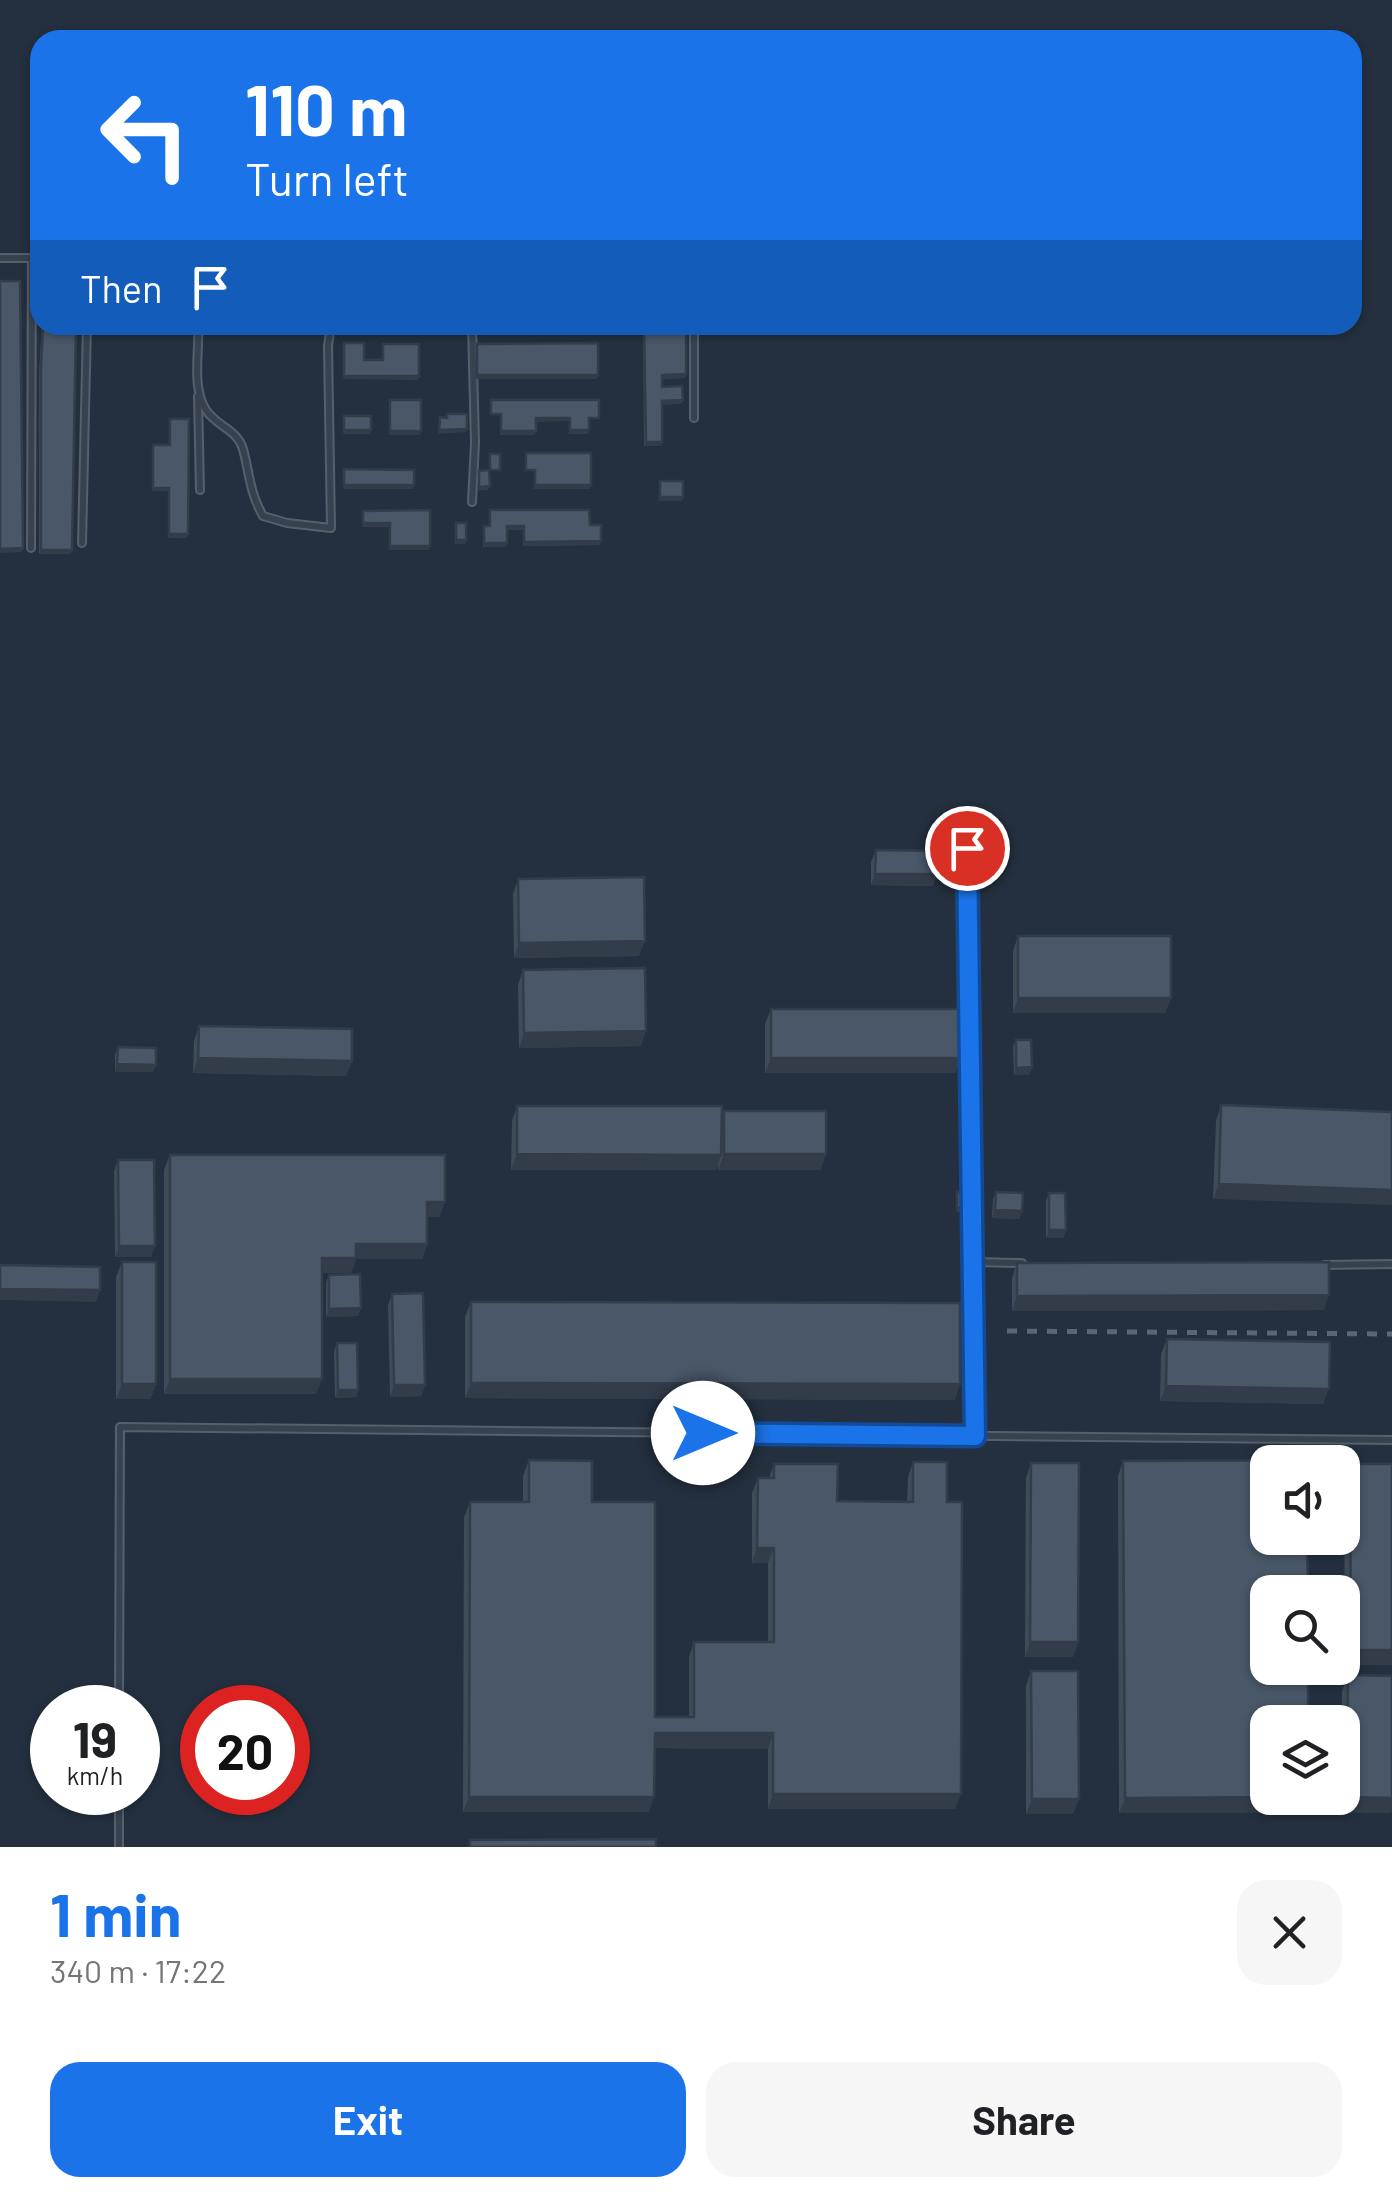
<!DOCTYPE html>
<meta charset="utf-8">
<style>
:root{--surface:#fff;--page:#f6f6f6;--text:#202124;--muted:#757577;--accent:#1a73e8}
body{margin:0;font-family:Barlow,sans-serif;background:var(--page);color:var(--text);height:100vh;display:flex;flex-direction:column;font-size:38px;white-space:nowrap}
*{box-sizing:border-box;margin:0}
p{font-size:32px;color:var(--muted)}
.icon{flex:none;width:55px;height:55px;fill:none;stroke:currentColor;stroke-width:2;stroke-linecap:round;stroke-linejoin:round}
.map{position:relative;height:1847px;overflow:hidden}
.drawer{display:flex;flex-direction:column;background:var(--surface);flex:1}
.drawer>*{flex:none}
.hud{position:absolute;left:30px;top:30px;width:1332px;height:305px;border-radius:30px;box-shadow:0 2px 8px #0004;background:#1a73e8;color:#fff;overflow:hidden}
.controls{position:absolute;left:1250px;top:1445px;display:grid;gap:20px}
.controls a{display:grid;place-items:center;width:110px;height:110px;border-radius:20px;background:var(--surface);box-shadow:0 2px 8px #0004;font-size:50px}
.speed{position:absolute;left:30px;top:1685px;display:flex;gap:20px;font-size:50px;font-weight:700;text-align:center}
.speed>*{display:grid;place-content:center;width:130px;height:130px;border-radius:50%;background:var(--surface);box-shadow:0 2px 8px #0004;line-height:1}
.speed small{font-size:25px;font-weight:400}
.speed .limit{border:15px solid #d22;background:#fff;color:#111}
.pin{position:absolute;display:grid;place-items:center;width:85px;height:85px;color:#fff;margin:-42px;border:5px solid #fff;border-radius:50%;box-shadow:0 2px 10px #0007}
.me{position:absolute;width:110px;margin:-55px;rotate:90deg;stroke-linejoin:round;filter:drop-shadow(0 0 8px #0008)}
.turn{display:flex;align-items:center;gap:35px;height:210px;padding:0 50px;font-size:45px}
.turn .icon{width:130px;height:130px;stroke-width:2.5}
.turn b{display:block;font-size:70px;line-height:85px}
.then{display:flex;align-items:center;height:95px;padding:0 50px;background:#0003;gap:20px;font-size:38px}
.round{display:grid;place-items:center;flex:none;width:105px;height:105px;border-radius:30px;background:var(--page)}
.overview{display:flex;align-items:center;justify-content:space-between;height:170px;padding:0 50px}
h1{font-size:60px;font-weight:700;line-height:75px;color:var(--accent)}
.action{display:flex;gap:20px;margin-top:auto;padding:20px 50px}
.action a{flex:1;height:115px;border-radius:30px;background:var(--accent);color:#fff;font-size:40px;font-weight:700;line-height:115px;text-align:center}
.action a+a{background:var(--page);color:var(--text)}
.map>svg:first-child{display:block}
</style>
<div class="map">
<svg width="1392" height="1847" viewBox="0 0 1392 1847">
<rect width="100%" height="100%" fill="#24303f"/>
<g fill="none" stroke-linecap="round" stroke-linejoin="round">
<defs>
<g id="service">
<path d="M0 258H40"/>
<path d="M198 325C200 351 191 387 206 410 216 426 237 429 243 449 250 475 249 491 263 516L287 523 331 528 328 346 331 325"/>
<path d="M472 325 475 443 472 502"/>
<path d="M694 325V418"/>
<path d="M198 396 200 490"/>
<path d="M82 543 87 325"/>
<path d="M31 548 32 258"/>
<path d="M967 848 975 1436"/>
<path d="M973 1262 1022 1263"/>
<path d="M1324 1265 1392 1264"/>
<path d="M119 1708 120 1427 1392 1440"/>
<path d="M119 1847V1792"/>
</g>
</defs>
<!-- service casing -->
<use href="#service" stroke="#56606d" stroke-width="10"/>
<!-- service -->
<use href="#service" stroke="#38424f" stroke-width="6"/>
<!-- rail -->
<path stroke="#5a6676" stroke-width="5" stroke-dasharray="10 10" stroke-linecap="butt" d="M1007 1331 1392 1334"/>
</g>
<!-- wall -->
<g fill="#3f4b59">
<path d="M42 325H76L72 550 70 554H39V372Z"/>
<path d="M643 325H686V374L685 378 662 379V387L681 404H662V442L661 446H644Z"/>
<path d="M170 419 187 538H168V491H152V449L153 445H169Z"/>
<path d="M490 510 590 525 600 545 523 546V530H507L505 547H483V530L484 526H489Z"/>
<path d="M876 850 933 886 871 885V862Z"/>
<path d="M518 879 639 956 514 958 513 894Z"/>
<path d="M1018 936 1171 998 1165 1013H1013V951Z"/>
<path d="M523 970 641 1046 519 1048 518 985Z"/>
<path d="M771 1009 961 1058 955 1073H765V1024Z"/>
<path d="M199 1026 352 1061 346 1076 193 1073 194 1041Z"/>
<path d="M1016 1040 1032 1067 1029 1075H1014L1013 1047Z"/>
<path d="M118 1047 156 1065 153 1072H115V1055Z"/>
<path d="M1221 1105 1392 1112 1213 1199 1216 1121Z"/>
<path d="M517 1106 722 1117 724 1111 826 1154 820 1170H718V1164L716 1170H511L512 1121Z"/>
<path d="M170 1155 445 1202 439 1217H427V1244L422 1259H356L351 1273H322L316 1394H164V1170Z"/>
<path d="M118 1160 151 1257H115L114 1171Z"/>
<path d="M996 1192 1020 1219 992 1218 993 1199Z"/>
<path d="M1049 1193 1066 1230 1063 1238H1046V1201Z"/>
<path d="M122 1262 156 1384 150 1399H116V1277Z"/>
<path d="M1017 1263 1324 1310 1012 1311V1278Z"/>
<path d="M329 1275 361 1308 358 1316 326 1317V1282Z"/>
<path d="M392 1294 425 1385 421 1396 390 1397 388 1306Z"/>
<path d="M471 1302 955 1400 465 1398V1317Z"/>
<path d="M1167 1339 1323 1404 1160 1401 1161 1354Z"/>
<path d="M337 1343 358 1390 356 1397 335 1398 334 1351Z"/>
<path d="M529 1460 592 1502 655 1717H689V1657L694 1642H768V1563H752V1493L758 1478H769L774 1464 837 1501 907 1502 908 1477 913 1462 947 1502 955 1809H768V1749L655 1748 649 1812H463L464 1517 470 1502H523V1476Z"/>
<path d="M1123 1461 1309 1798 1303 1812 1119 1813 1118 1476Z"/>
<path d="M1031 1463 1078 1642 1073 1657H1025L1026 1478Z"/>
<path d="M1350 1464 1392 1665H1345L1344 1479Z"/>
<path d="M1031 1671 1073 1814H1026V1686Z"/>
<path d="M1348 1675 1392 1676 1391 1813 1341 1812 1342 1691Z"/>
</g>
<!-- shaded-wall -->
<g fill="#333d49">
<path d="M686 374 685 378 660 379 662 375Z"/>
<path d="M477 375H598L597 379H476Z"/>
<path d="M344 376H419L418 380 343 379Z"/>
<path d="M683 400 681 404 660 405 662 401Z"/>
<path d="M536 418H570L568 421 534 422Z"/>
<path d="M467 429 466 432 438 434 439 430Z"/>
<path d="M344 430H371L370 434H343Z"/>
<path d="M570 430H589L588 434H568Z"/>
<path d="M390 431H421L420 435H389Z"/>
<path d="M501 431H536L534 435H499Z"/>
<path d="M646 442H662L661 446H644Z"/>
<path d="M344 485H414L413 489H343Z"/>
<path d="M535 485H591L590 489H533Z"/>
<path d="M490 486 488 490 478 491 479 487Z"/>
<path d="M153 488H169L168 491H152Z"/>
<path d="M660 497H683L682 501H658Z"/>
<path d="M363 523H390L388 527H362Z"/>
<path d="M507 526H524L523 530H505Z"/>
<path d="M169 534H188L187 538H168Z"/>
<path d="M456 540H466L465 544H454Z"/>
<path d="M601 541 600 545 523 546 524 542Z"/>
<path d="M484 543H507L505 547H483Z"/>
<path d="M390 546H430L429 550H388Z"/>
<path d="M23 548 22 552 0 553V549Z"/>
<path d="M41 550H72L70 554H39Z"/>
<path d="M875 874H937L933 886 871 885Z"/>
<path d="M645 941 639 956 514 958 519 943Z"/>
<path d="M1018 998H1171L1165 1013H1013Z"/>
<path d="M646 1031 641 1046 519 1048 524 1033Z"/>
<path d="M198 1058 352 1061 346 1076 193 1073Z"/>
<path d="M771 1058H961L955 1073H765Z"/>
<path d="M117 1064 156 1065 153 1072H115Z"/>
<path d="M1032 1067 1029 1075H1014L1016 1068Z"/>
<path d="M517 1154 721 1155 716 1170H511Z"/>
<path d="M724 1154H826L820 1170H718Z"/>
<path d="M1219 1184 1392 1190V1205L1213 1199Z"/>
<path d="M427 1202H445L439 1217H422Z"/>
<path d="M957 1208H969L968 1212H956Z"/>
<path d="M995 1210 1022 1211 1020 1219 992 1218Z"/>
<path d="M1049 1230H1066L1063 1238H1046Z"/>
<path d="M356 1244H427L422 1259H356L351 1273H316L322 1258Z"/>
<path d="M119 1246H155L151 1257H115Z"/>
<path d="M0 1289 100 1290 96 1302 0 1300Z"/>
<path d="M1329 1295 1324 1310 1012 1311 1017 1296Z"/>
<path d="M361 1308 358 1316 326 1317 329 1309Z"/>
<path d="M170 1379H322L316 1394H164Z"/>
<path d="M471 1383 960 1384 955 1400 465 1398Z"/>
<path d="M122 1384H156L150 1399H116Z"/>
<path d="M394 1385H425L421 1396 390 1397Z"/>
<path d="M1166 1386 1329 1389 1323 1404 1160 1401Z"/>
<path d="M338 1390H358L356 1397 335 1398Z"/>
<path d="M757 1548H774L768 1563H752Z"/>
<path d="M1030 1642H1078L1073 1657H1025Z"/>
<path d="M1351 1650H1392V1665H1345Z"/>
<path d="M655 1733H773L768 1749 649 1748Z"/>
<path d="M773 1794H961L955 1809H768Z"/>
<path d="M469 1797H654L649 1812H463Z"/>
<path d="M1347 1797 1392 1798V1810L1391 1813 1341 1812Z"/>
<path d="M1125 1798H1309L1303 1812 1119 1813Z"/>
<path d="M1032 1799H1079L1073 1814H1026Z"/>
</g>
<!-- building -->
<g fill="#495768" stroke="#333d49" stroke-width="2.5">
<path d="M0 281H20L23 548 0 549Z"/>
<path d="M43 325H76L72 550H41V368Z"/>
<path d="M644 325H686V374L662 375V387L682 386 683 400 662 401V442H646Z"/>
<path d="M344 343H364V360H383V344H419V376H344Z"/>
<path d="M598 343V375H477V344Z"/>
<rect x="390" y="400" width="31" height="31"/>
<path d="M491 400H599V418H589V430H570V418H536V431H501V414H491Z"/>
<path d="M447 414H467V429L439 430 440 417 447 418Z"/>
<rect x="344" y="416" width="27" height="14"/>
<path d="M170 419H189L188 534H169V488H153V445H170Z"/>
<path d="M526 453H591V485H535V470H526Z"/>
<rect x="490" y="454" width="10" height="16"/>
<path d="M344 469 414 470V485H344Z"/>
<path d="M489 470 490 486 479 487V471Z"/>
<rect x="660" y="481" width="23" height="16"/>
<path d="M430 510V546H390V523H363V511Z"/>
<path d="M490 510H589L590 525H601V541L524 542V526H507V543H484V526H490Z"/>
<rect x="456" y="523" width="10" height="17"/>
<path d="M876 850 937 851V874H875Z"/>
<path d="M644 877 645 941 519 943 518 879Z"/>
<rect x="1018" y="936" width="153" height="62"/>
<path d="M645 968 646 1031 524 1033 523 970Z"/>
<rect x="771" y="1009" width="190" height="49"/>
<path d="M199 1026 352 1029V1061L198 1058Z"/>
<path d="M1016 1040H1031L1032 1067 1016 1068Z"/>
<path d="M118 1047 156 1048V1065L117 1064Z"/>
<path d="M1221 1105 1392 1112V1190L1219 1184Z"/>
<path d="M517 1106H722L721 1155 517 1154Z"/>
<rect x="724" y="1111" width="102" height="43"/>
<path d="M170 1155H445V1202H427V1244H356V1258H322V1379H170Z"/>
<path d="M118 1160H154L155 1246H119Z"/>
<rect x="957" y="1192" width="12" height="16"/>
<path d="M996 1192 1023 1193 1022 1211 995 1210Z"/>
<path d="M1049 1193H1065L1066 1230H1049Z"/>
<rect x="122" y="1262" width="34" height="122"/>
<path d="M1329 1262V1295L1017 1296V1263Z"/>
<path d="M0 1265 100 1267V1290L0 1289Z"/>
<path d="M360 1274 361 1308 329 1309V1275Z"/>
<path d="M423 1293 425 1385H394L392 1294Z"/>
<path d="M471 1302 960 1303V1384L471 1383Z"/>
<path d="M1167 1339 1330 1342 1329 1389 1166 1386Z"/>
<path d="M337 1343H357L358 1390H338Z"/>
<path d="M529 1460 592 1461V1502H655V1717H694V1642H774V1548H757L758 1478H774V1464H838L837 1501 913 1502V1462H947V1502H962L961 1794H773V1733H655L654 1797H469L470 1502H529Z"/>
<path d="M1307 1460V1462H1268V1538H1307L1308 1592H1268V1668H1308V1722H1268V1797L1125 1798 1123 1461Z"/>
<path d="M1031 1463H1079L1078 1642H1030Z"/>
<path d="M1350 1464H1392V1650H1351Z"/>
<path d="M1031 1671H1078L1079 1799H1032Z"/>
<path d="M1348 1675 1392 1676V1798L1347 1797Z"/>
<path d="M656 1839V1847H470V1840Z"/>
</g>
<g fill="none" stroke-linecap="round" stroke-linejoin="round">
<defs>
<path id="route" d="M703 1433 975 1436 967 848"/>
</defs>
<!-- route casing -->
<use href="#route" stroke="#114b97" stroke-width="25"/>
<!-- route -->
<use href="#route" stroke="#1a73e8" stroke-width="18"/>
</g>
</svg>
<div class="controls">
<a><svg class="icon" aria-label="sound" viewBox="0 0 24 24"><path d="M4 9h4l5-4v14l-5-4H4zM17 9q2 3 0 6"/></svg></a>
<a><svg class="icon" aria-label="search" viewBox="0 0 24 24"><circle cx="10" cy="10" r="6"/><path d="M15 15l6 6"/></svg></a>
<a><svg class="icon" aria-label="layers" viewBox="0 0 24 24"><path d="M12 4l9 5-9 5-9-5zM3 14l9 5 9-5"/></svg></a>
</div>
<div class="speed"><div>19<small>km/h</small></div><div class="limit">20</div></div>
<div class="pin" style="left:967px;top:848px;background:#d93025"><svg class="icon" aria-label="arrive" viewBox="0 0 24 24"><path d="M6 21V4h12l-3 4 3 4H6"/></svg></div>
<svg class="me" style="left:703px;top:1433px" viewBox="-20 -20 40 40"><circle r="19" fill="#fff"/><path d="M0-13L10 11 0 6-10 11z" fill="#1a73e8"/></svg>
<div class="hud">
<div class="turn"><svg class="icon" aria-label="left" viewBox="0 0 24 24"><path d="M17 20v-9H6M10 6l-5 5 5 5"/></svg><div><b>110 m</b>Turn left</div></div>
<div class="then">Then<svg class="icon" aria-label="arrive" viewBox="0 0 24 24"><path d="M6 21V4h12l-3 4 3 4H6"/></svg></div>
</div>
</div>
<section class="drawer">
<div class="overview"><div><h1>1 min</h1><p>340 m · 17:22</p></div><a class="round"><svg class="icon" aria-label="close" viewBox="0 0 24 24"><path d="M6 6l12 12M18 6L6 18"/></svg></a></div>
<div class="action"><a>Exit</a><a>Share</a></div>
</section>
